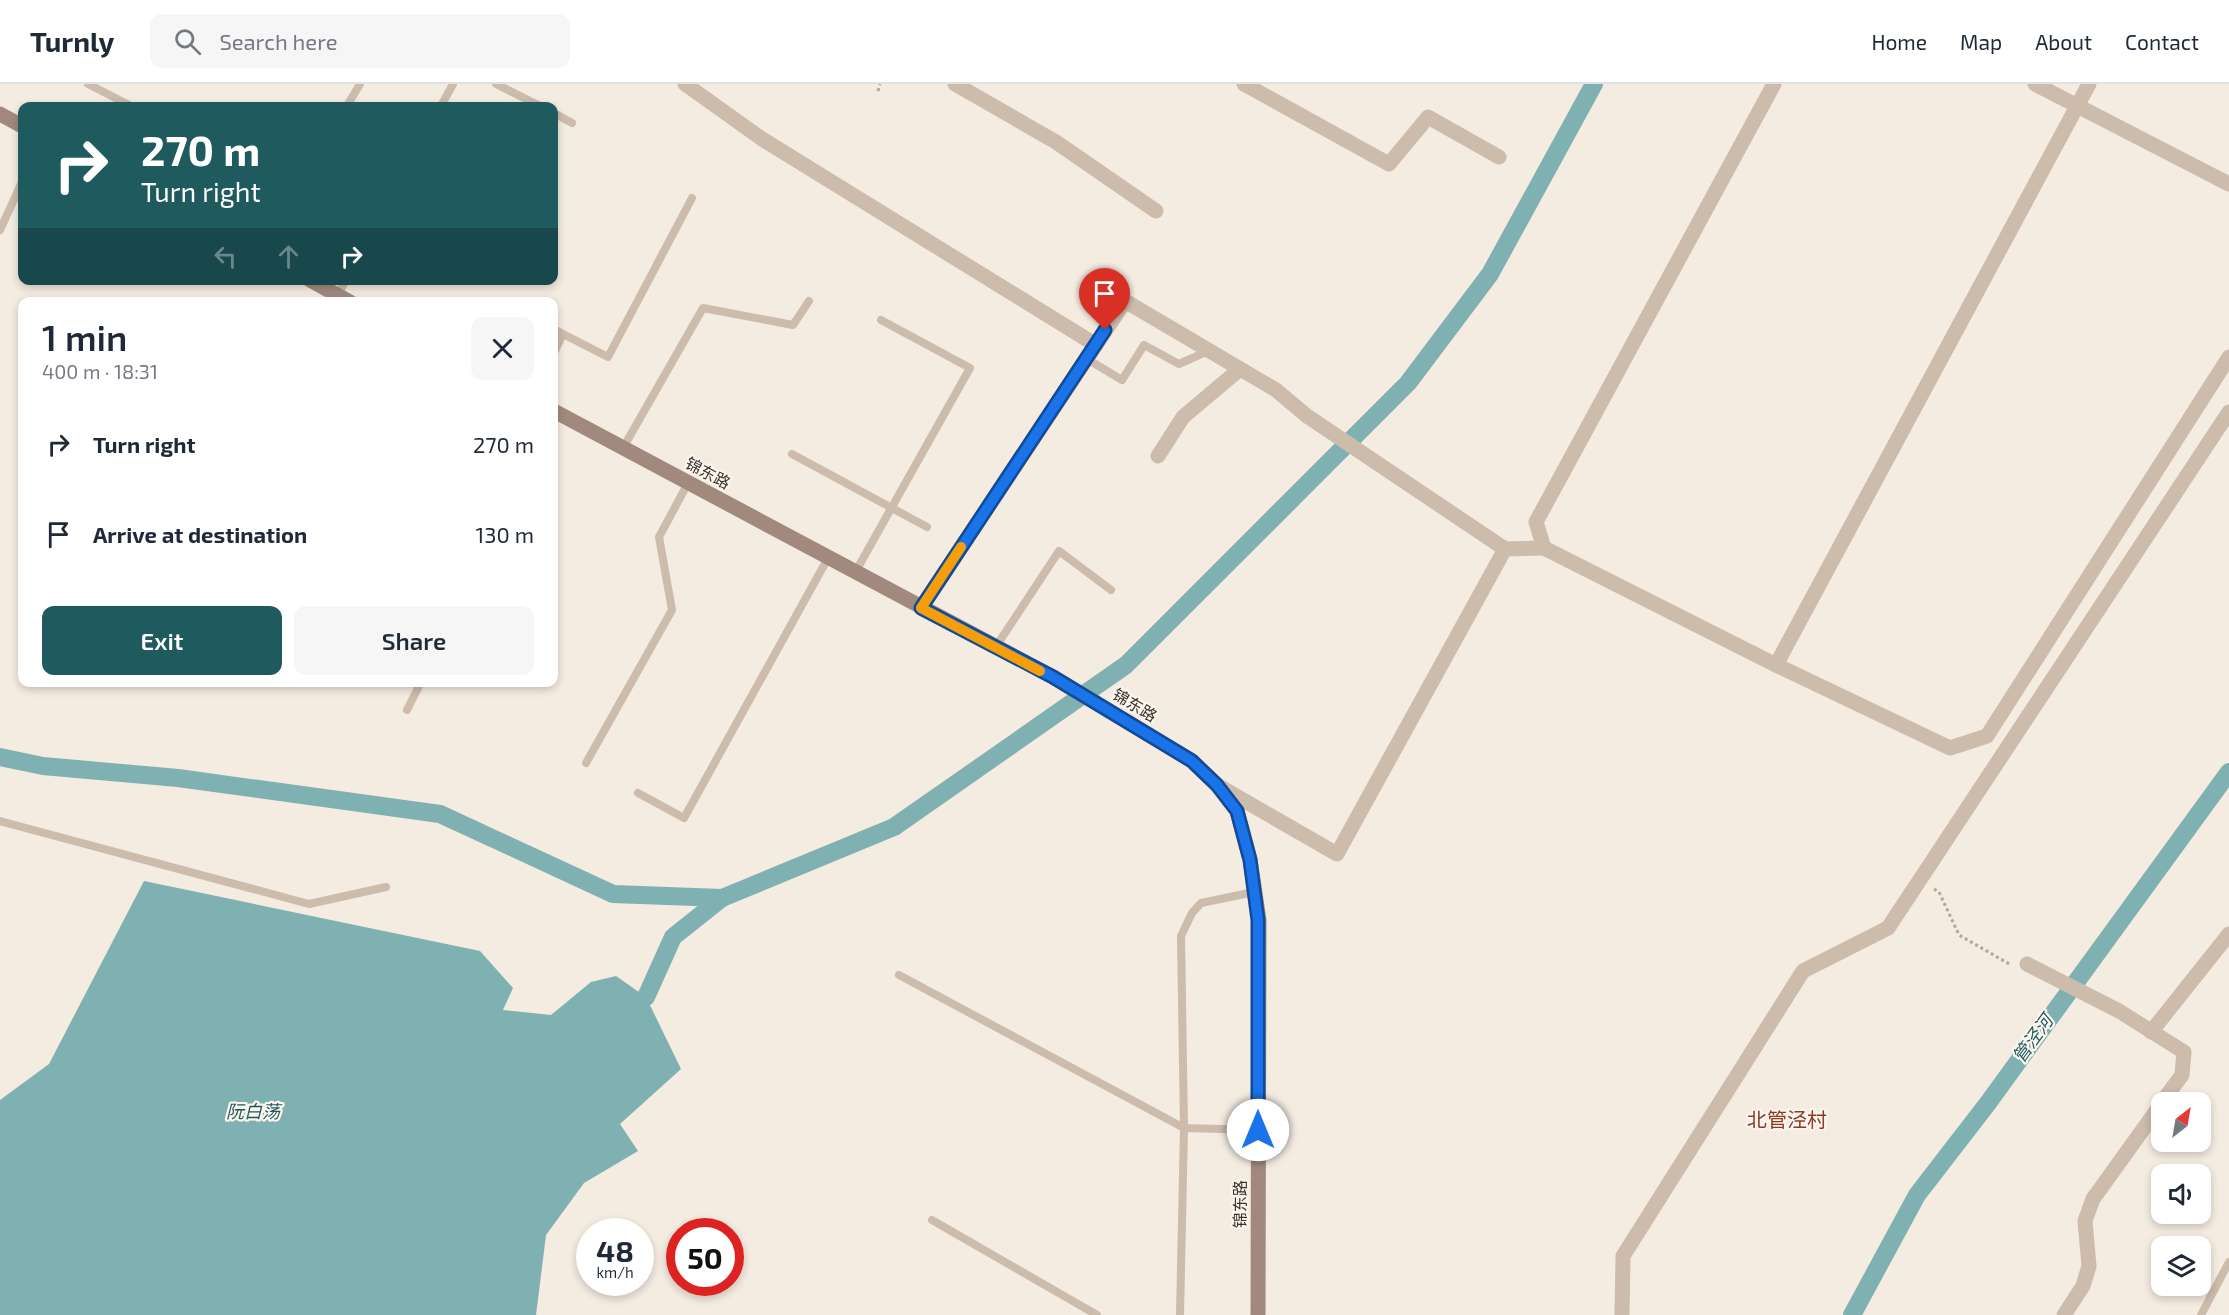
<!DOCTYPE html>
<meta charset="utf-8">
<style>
:root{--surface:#fff;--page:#f6f6f7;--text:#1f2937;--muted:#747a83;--line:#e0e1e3;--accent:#1f5a5e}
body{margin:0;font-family:"Exo 2","Noto Sans SC",sans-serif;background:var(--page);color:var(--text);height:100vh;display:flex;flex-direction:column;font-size:22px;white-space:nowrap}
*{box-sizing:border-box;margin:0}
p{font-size:20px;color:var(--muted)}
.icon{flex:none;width:33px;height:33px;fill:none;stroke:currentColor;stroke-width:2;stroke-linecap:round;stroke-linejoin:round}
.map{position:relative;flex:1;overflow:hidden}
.drawer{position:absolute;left:18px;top:213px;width:540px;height:390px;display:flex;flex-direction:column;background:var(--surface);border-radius:12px;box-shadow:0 3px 9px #0003}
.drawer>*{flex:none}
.hud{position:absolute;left:18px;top:18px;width:540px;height:183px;border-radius:12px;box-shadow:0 3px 9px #0003;background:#1f5a5e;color:#fff;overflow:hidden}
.needle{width:39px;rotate:31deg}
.controls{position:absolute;left:2151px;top:1008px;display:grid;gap:12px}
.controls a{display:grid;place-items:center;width:60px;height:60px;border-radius:12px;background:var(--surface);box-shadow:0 3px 9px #0003;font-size:30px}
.speed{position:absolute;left:576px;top:1134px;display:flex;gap:12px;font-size:30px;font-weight:700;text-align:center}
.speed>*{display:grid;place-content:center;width:78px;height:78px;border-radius:50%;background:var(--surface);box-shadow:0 3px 9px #0003;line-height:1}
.speed small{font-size:15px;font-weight:400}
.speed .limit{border:9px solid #d22;background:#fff;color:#111}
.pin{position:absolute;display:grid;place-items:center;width:51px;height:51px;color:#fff;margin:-62px -26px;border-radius:50% 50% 50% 0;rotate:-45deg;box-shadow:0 0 6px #0007}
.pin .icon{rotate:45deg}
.me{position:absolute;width:66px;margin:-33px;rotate:0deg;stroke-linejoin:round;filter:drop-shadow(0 0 4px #0008)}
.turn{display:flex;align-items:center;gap:21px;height:126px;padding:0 24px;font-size:27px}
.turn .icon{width:78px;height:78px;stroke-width:2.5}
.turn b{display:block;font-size:42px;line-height:51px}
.lanes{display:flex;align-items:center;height:57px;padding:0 24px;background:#0003;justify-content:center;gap:30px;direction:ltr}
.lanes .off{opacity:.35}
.round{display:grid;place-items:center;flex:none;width:63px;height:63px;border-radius:12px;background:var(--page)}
.head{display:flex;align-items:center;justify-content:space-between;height:102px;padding:0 24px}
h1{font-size:36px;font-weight:600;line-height:45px}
.primary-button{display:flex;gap:12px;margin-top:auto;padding:12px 24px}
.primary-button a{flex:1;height:69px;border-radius:12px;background:var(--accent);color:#fff;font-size:24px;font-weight:600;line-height:69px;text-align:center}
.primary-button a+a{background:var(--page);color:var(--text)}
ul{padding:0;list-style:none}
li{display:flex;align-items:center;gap:18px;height:90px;padding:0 24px}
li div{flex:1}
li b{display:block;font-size:22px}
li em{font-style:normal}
header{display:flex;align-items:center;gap:36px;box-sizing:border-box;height:84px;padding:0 30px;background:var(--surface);border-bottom:2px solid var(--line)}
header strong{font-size:28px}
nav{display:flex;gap:33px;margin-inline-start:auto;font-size:21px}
.search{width:420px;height:54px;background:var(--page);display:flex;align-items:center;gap:15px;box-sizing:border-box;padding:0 21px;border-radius:12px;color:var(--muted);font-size:22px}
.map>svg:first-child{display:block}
</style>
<header>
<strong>Turnly</strong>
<div class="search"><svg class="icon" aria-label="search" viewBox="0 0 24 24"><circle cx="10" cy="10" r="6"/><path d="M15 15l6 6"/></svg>Search here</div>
<nav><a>Home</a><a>Map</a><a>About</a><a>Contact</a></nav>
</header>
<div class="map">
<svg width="2229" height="1231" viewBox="0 0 2229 1231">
<rect width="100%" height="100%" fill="#f4ebe1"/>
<!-- water -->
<path fill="#7fb0b2" d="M144 797 480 867 513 904 503 926 551 931 591 898 616 892 646 913 681 985 620 1040 638 1067 584 1099 546 1151 536 1231H0V1016L49 980Z"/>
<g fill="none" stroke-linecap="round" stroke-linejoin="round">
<!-- canal -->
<g stroke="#7fb0b2" stroke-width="18">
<path d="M0 673 43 682 178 694 440 730 613 810 722 814 894 743 1126 581 1408 299 1490 190 1594 0"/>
<path d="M646 913 673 853 722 814"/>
<path d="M1852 1231 1917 1111 1988 1019 2229 688"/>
</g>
<!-- path -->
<g stroke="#b9a596" stroke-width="3" stroke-dasharray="3 3" stroke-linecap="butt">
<path d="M878 7 880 0"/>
<path d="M1934 805 1939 808 1959 851 2011 881"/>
</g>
<!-- lane -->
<g stroke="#cdbbac" stroke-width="8">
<path d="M88 0 131 22"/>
<path d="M496 0 540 22"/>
<path d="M347 22 360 0"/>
<path d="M441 22 453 0"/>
<path d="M554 29 572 39"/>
<path d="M0 146 22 98"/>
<path d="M338 211 346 196"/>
<path d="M554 245 563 250 554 269"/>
<path d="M563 250 608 273 692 114"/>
<path d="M1087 275 1122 296 1144 261 1179 280 1208 267"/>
<path d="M623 364 703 224 793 241 809 217"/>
<path d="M792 370 927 443"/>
<path d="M856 487 970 284 881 236"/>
<path d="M995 564 1059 467 1111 506"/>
<path d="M407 626 421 598"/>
<path d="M586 679 672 526 659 453 688 399"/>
<path d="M638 709 684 734 828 474"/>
<path d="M0 737 309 820 386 803"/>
<path d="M899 891 1184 1044 1258 1046"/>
<path d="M932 1136 1097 1231"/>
<path d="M1180 1231 1184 1044 1181 852 1192 829 1201 819 1254 808"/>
<path d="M2201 1231 2229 1178"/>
</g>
<!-- street -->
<g stroke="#cdbbac" stroke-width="15">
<path d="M685 0 762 55 1096 261"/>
<path d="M955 0 1056 58 1156 127"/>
<path d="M1244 0 1389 80 1428 33 1499 73"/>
<path d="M1774 0 1536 438 1544 464 1776 581 1950 664 1987 652 2229 273"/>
<path d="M2035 0 2229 100"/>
<path d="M1158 372 1183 333 1240 285"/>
<path d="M921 524 1125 217 1276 306 1307 332 1505 465"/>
<path d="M1776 581 2089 0"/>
<path d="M1217 701 1337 770 1505 465 1544 464"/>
<path d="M2027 880 2119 927 2184 968 2182 991 2162 1018"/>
<path d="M2151 948 2229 850"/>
<path d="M1622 1231 1623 1172 1803 887 1888 844 2229 328"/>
<path d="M2064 1231 2083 1202 2089 1182 2085 1137 2093 1115 2162 1019"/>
</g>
<!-- secondary -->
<g stroke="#a18a7d" stroke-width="15">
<path d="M0 30 22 42"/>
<path d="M310 196 350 218"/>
<path d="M554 327 1053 593 1192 677 1217 701 1237 727 1250 775 1259 836 1258 1231"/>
</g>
</g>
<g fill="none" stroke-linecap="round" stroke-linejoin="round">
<defs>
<path id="route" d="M1105 246 921 524 1053 593 1192 677 1217 701 1237 727 1250 776 1258 836V1046"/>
</defs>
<!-- route casing -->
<use href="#route" stroke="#114b97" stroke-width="15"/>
<!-- route -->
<use href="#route" stroke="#1a73e8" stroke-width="10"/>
<!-- slow -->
<path stroke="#f59e0b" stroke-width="10" d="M961 463 921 524 1040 587"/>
</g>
<g text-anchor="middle" stroke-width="4.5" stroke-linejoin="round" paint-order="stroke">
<!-- street labels -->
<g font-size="16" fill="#3b302b" stroke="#fbf5ee">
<text transform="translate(708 389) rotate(28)" y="6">锦东路</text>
<text transform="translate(1135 621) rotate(31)" y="6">锦东路</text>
<text transform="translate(1240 1120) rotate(-90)" y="6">锦东路</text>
</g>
<!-- water labels -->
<g font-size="18" font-style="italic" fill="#1f5a5e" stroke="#fbf5ee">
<text transform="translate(2033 955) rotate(-54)" y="6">管泾河</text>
<text x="253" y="1034">阮白荡</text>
</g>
<!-- quarter labels -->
<g font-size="20" fill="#8c3b22" stroke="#fbf5ee">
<text x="1787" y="1043">北管泾村</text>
</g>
</g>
</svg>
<div class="controls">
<a><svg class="needle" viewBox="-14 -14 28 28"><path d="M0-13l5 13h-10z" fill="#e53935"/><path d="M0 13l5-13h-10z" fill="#747a83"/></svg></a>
<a><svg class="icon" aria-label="sound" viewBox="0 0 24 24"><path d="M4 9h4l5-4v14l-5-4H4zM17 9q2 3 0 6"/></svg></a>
<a><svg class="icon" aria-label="layers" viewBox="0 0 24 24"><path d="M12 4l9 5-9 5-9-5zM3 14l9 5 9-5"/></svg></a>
</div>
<div class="speed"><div>48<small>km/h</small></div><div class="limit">50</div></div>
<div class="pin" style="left:1105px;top:246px;background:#d93025"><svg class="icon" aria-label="arrive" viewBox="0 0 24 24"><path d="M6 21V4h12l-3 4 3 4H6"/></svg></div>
<svg class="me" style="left:1258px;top:1046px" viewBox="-20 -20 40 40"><circle r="19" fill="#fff"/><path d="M0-13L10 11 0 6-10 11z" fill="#1a73e8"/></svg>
<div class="hud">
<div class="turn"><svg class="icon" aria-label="right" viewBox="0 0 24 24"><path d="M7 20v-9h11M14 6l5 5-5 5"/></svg><div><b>270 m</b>Turn right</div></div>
<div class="lanes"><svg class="icon off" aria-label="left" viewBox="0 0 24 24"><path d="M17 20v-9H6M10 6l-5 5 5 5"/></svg><svg class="icon off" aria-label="ahead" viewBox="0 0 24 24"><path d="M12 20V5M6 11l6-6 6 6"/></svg><svg class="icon" aria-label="right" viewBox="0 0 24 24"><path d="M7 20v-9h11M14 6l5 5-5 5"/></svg></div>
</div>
<section class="drawer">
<div class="head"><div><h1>1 min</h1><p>400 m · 18:31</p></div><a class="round"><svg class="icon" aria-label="close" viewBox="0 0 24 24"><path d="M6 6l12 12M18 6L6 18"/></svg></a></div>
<ul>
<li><svg class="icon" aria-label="right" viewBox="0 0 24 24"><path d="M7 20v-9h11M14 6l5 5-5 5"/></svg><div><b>Turn right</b></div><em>270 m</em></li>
<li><svg class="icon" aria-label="arrive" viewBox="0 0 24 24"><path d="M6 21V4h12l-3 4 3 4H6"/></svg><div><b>Arrive at destination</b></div><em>130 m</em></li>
</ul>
<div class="primary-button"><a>Exit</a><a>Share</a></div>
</section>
</div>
